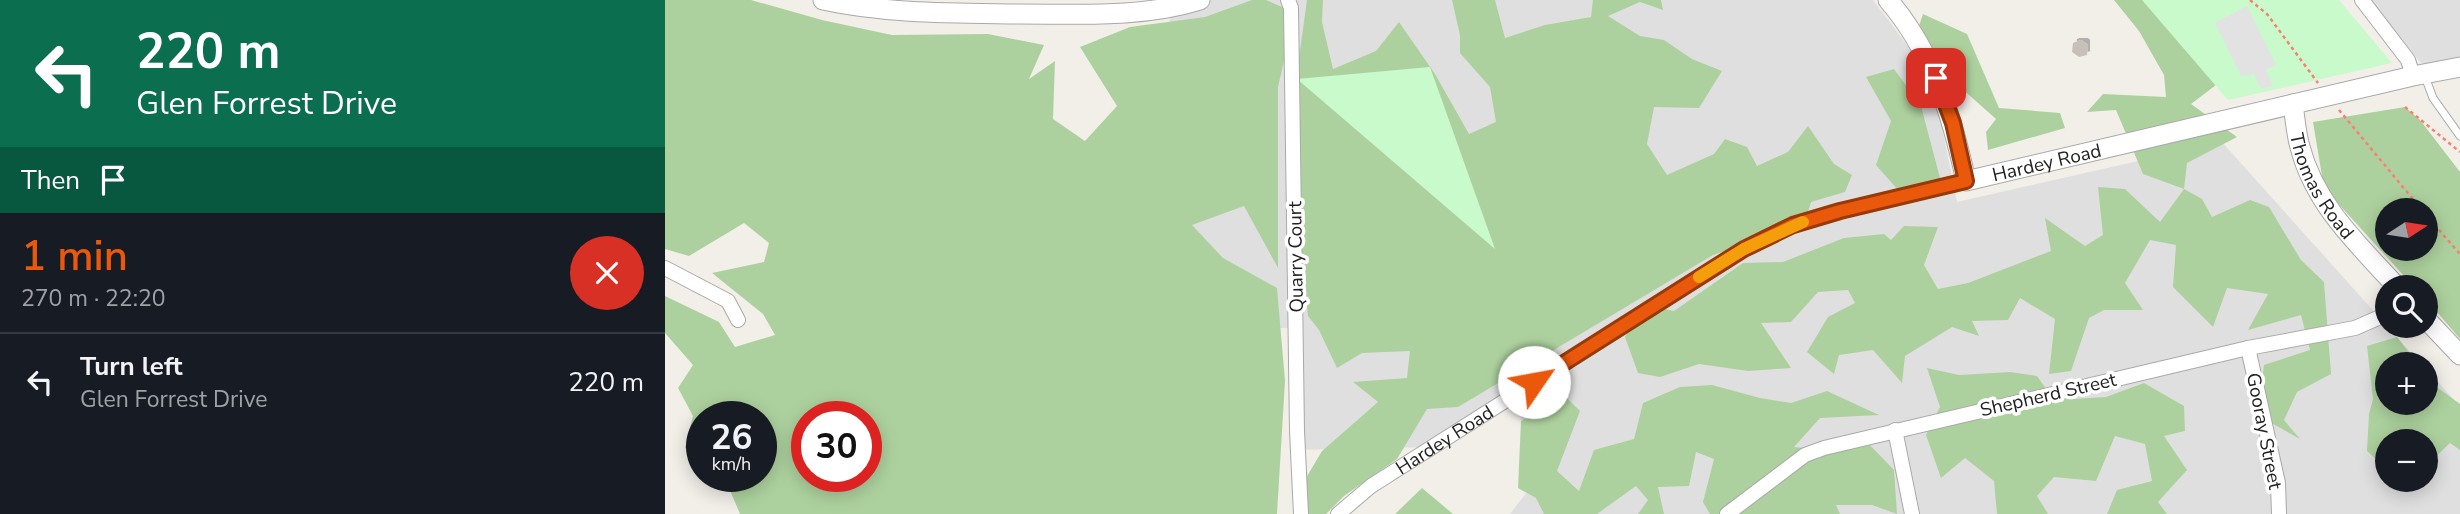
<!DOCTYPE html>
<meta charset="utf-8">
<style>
:root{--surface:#171b24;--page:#242831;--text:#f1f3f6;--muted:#9ea1a6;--line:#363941;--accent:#ea580c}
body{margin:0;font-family:"Nunito Sans",sans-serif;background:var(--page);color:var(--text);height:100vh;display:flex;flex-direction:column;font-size:26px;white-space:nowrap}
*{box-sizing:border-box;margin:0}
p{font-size:23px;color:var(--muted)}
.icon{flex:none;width:38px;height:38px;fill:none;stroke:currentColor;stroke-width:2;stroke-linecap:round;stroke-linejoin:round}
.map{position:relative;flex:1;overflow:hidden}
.details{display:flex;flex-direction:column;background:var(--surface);width:665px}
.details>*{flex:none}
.banner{background:#0b6e4f;color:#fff;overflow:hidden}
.needle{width:46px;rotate:78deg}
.tools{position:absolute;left:1710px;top:198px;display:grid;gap:14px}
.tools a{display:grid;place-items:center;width:63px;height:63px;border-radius:50%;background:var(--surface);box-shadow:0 4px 18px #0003;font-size:35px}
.speed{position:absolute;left:21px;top:401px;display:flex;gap:14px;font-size:35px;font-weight:700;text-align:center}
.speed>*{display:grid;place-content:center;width:91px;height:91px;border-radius:50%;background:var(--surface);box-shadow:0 4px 18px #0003;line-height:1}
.speed small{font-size:18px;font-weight:400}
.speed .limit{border:10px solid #d22;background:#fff;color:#111}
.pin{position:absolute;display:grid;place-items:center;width:60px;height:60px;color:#fff;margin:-30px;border-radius:14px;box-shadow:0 4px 10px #0006}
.me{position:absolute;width:77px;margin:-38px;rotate:57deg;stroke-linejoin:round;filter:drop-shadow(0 0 5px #0008)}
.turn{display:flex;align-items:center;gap:24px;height:147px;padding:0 21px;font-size:32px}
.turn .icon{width:91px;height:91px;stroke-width:2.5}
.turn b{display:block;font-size:49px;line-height:60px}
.then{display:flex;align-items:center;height:66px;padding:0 21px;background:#0003;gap:14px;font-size:26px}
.round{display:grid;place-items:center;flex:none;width:74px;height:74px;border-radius:37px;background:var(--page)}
.overview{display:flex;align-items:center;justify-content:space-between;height:119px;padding:0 21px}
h1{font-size:42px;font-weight:600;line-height:52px;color:var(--accent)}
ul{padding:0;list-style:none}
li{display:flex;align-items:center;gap:21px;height:98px;padding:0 21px;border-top:2px solid var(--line)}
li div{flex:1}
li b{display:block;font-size:26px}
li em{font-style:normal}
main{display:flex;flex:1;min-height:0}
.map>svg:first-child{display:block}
</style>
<main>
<section class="details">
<div class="banner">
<div class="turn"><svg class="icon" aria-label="left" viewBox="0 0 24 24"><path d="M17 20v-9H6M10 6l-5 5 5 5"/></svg><div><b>220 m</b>Glen Forrest Drive</div></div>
<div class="then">Then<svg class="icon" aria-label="arrive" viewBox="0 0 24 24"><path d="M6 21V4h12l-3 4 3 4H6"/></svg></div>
</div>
<div class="overview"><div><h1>1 min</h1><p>270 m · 22:20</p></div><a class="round" style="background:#d93025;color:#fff"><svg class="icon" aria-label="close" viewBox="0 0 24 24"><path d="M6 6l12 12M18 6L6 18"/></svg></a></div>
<ul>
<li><svg class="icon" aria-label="left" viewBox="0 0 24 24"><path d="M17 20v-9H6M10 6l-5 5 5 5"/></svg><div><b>Turn left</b><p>Glen Forrest Drive</p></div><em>220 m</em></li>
</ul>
</section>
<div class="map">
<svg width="1795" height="514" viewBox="0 0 1795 514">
<defs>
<filter id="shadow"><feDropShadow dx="4" dy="-4" stdDeviation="0" flood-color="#0004"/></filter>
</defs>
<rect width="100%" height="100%" fill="#f2efe9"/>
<!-- residential -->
<g fill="#e0dfdf" fill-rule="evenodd">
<path d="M522 0H1208L1245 49 1271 98 1292 202 1557 142 1756 364H1722V402H1760L1761 368 1795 407V514H845L889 457 841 401 763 447 629 450 628 328H496L505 12ZM1722 441H1760V480H1722Z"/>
<path d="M1706 0H1795V60L1760 68Z"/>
</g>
<!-- forest -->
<g fill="#add19e" fill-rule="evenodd">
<path d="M0 0H86L157 20 227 35 323 34 379 45 364 79 390 61 388 119 420 141 452 106 415 47 465 27 540 17 587 0H601L624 10 628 22 613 87V268L579 206 527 225 558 258 612 288 620 381 612 514H75L59 476H96V416H37V457L20 448 28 416 13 388 28 365 0 333V296L54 322 70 347 110 335 98 314 47 273 99 262 104 243 79 223 24 256 0 249ZM142 416H201V476H142Z"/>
<path d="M642 0H658L657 22 668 69 711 51 734 22 770 74 804 134 831 122 825 87 795 53V35L787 0H830L840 38 880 25 926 17 928 0H996L998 10 975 2 943 16 975 36 999 40 1027 59 1057 71 1034 108 989 107 982 144 1002 175 1049 154 1060 139 1082 147 1092 166 1123 152 1143 126 1169 164 1187 175 1180 192 1146 202 1139 225 1048 255 793 407 762 409 732 459 679 496 661 514H642L635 488 657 451 713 402 688 382 742 378 745 351 697 353 672 368 654 330 643 316 632 209V72Z"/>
<path d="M1449 0H1482L1551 85 1526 104 1572 137 1522 163 1519 189 1537 199 1547 217 1585 200 1604 207 1636 260 1659 282 1666 374 1632 392 1619 420 1635 439 1592 415 1599 365 1645 350 1636 315 1583 330 1603 294 1562 288 1548 327 1508 287 1511 245 1485 240 1460 283 1478 310H1439L1424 318 1406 371 1384 374 1390 319 1355 298 1343 320 1307 321 1314 336 1287 327 1240 356 1237 383 1208 350 1174 355 1169 374 1142 352 1163 317 1190 303 1183 290 1153 292 1126 322 1096 323 1126 368 1083 371 1034 364 995 377 973 373 960 337 979 305 1009 311 1078 263 1118 262 1179 238 1219 234 1226 240 1239 226 1273 227 1259 265 1273 289 1303 283 1386 251 1380 218 1420 246 1438 235 1433 187 1460 189 1495 222 1519 189 1478 174 1451 110 1422 112 1438 94 1501 97 1499 75 1474 31Z"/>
<path d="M1258 14 1302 34 1334 108 1395 113 1400 128 1323 150 1321 132 1331 119 1285 78 1252 32Z"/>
<path d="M1229 69 1256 106 1275 178 1233 190 1211 165 1226 121 1201 77Z"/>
<path d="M1740 107 1755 120 1795 172V339L1761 299 1760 287H1749L1659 188 1648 122ZM1722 210H1760V248H1722Z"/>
<path d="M1732 337 1753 364H1722V402H1760L1761 374 1769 385 1795 404V450L1785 443 1761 466 1760 441H1722V469L1702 451 1704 414 1708 399 1702 346Z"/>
<path d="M1262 368 1294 375 1345 372 1372 376 1389 400 1441 397 1479 383 1519 406 1520 431 1499 436 1522 470 1493 502 1502 514H1442L1452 490 1487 481 1480 444 1450 436 1431 481 1389 477 1372 496 1383 514H1332L1329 481 1300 458 1276 478 1261 435 1275 407Z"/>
<path d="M1047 385 1095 398 1126 403 1162 391 1214 415 1155 418 1129 447 1159 450 1196 436 1229 470 1232 514 1207 505H1171L1175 514H1045L1038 502 1049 459 1031 452 1024 486 993 487 999 514H973L983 500 971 486 932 514H879L871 498 853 488 856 421C874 411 886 410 902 398L915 411 892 471 914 491 929 450 969 439 978 403 1015 387Z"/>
<path d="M757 488 788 514H730Z"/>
</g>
<!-- park -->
<g fill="#c8facc">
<path d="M1477 0H1674L1727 63 1563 100Z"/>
<path d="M765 67 830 249 632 79Z"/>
</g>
<!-- parking -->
<path fill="#e2e2e2" d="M1582 6 1611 65 1601 70 1608 86 1596 89 1589 74 1576 76 1550 23Z"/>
<!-- building -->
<path fill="#c7bfb8" filter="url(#shadow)" d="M1416 40 1423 45 1422 55 1414 57 1407 52 1408 43Z"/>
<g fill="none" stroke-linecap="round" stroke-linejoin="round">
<defs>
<path id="service" d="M1759 74 1768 98 1795 136"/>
<g id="minor">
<path d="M623 0 626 8 632 431 636 514"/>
<path d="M1697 0 1743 60 1748 76"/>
<path d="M0 268 63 301 73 320"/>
<path d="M1583 348 1613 483 1614 514"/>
<path d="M1230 430 1247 514"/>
<path id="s1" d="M673 514 706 486 1079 249 1128 225 1175 211 1301 181"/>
<path d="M1062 514 1140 455 1159 448 1583 348 1690 328 1722 314"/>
</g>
<g id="tertiary">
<path d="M158 0C222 14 290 13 355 14 415 14 478 18 535 0"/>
<path id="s2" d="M1223 0C1268 52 1287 116 1301 181L1748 76 1795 67"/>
<path id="s3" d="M1628 104C1630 118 1631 133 1635 147 1650 205 1693 244 1732 287"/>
<path d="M1760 318 1795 355"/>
</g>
</defs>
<!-- service casing -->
<use href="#service" stroke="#a9a9a9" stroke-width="9"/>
<!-- minor casing -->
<use href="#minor" stroke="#a9a9a9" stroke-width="16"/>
<!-- tertiary casing -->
<use href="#tertiary" stroke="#a9a9a9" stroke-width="21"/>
<!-- path -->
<g stroke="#fa8072" stroke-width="2.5" stroke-dasharray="3.5 3.5" stroke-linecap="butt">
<path d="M1585 0 1602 14 1653 83"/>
<path d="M1740 107 1795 152"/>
<path d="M1674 110 1757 210"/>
<path d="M1760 214 1795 254"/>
</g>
<!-- service -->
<use href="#service" stroke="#fff" stroke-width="7"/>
<!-- minor -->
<use href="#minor" stroke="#fff" stroke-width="14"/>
<!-- tertiary -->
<use href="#tertiary" stroke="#fff" stroke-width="19"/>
</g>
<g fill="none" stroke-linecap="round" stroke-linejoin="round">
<defs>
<path id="route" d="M869 382 1079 249 1128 225 1175 211 1301 181 1288 123 1271 78"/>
</defs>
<!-- route casing -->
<use href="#route" stroke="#983908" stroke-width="18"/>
<!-- route -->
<use href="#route" stroke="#ea580c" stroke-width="12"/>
<!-- slow -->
<path stroke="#f59e0b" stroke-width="12" d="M1034 277 1079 249 1138 222"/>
</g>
<g text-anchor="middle" stroke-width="7" stroke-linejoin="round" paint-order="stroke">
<!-- street labels -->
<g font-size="19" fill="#222" stroke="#fff">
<text dy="7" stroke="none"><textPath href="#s2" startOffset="282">Hardey Road</textPath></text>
<text dy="7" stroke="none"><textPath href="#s3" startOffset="88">Thomas Road</textPath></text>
<text transform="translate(630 257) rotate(-91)" y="7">Quarry Court</text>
<text transform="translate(1383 394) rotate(-13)" y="7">Shepherd Street</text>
<text transform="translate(1600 431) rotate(79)" y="7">Gooray Street</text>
<text dy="7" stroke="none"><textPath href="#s1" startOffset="130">Hardey Road</textPath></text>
</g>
</g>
</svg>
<div class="tools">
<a><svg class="needle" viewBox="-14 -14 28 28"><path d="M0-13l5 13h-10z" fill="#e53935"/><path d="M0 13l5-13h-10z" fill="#9ea1a6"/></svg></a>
<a><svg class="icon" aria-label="search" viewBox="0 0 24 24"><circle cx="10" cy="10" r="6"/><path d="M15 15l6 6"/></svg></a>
<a>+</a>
<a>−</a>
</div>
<div class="speed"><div>26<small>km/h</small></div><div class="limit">30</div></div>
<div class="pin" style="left:1271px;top:78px;background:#d93025"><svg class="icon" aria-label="arrive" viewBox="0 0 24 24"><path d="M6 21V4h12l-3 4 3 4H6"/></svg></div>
<svg class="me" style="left:869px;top:382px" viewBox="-20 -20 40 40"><circle r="19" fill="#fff"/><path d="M0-13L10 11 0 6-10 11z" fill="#ea580c"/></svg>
</div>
</main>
